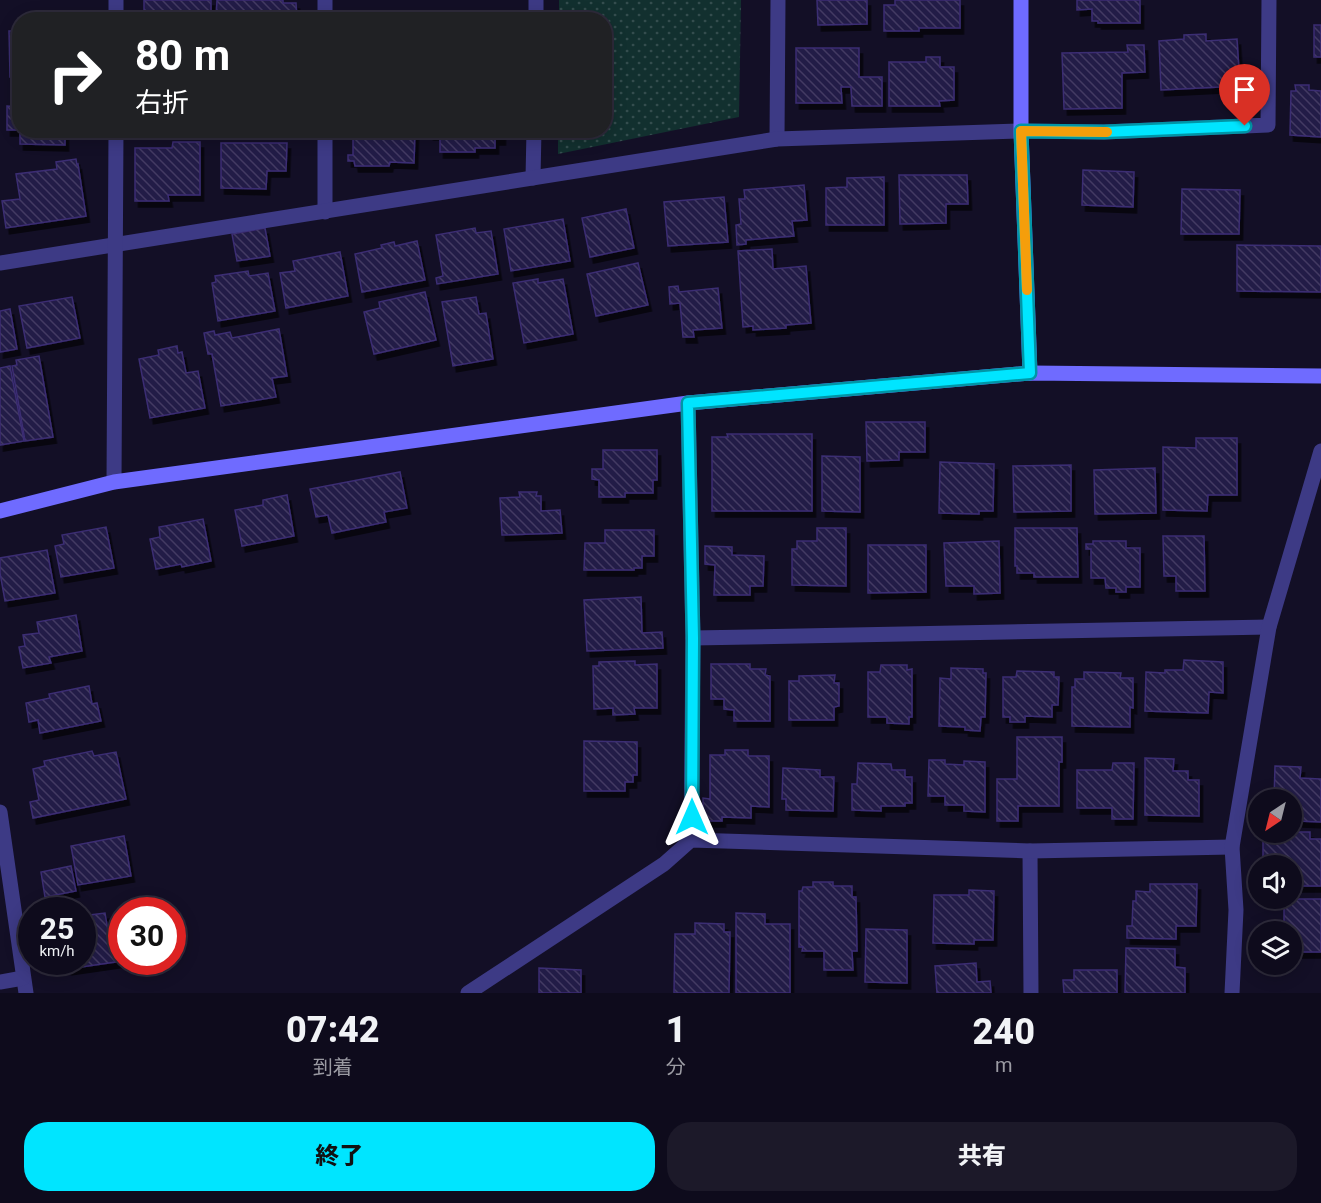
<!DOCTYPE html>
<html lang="ja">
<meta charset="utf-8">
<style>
:root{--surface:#0e0b1c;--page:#1c1929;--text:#f1f3f6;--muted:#9b9ba3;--line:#2e2b3b;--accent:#00e5ff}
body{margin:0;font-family:Roboto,"Noto Sans JP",sans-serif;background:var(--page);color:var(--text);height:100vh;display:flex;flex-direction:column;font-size:22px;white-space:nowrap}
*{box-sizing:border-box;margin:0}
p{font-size:20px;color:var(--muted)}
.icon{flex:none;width:33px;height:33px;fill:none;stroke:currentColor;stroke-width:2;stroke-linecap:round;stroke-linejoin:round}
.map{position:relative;height:993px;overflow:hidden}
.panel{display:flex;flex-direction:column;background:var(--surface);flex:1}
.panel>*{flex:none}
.top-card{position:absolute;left:12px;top:12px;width:600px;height:126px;border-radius:24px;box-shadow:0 3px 15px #0003,0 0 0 2px var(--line);background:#202124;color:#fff;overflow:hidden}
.needle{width:39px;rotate:215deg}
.fabs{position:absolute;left:1248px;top:789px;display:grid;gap:12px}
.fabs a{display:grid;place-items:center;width:54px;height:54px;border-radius:50%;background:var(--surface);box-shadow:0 3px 15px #0003,0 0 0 2px var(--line);font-size:30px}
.speed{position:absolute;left:18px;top:897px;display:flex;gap:12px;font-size:30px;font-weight:700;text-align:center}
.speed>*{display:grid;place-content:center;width:78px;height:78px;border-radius:50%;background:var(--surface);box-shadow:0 3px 15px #0003,0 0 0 2px var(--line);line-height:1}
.speed small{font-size:15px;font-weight:400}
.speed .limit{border:9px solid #d22;background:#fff;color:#111}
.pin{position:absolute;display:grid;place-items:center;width:51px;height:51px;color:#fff;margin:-62px -26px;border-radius:50% 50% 50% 0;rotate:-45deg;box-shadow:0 0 6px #0007}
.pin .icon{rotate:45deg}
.me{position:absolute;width:66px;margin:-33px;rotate:0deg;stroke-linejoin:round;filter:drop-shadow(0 0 4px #0008)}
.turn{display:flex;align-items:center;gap:21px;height:126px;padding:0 24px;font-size:27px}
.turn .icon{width:78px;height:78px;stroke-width:2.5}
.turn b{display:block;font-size:42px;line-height:51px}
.eta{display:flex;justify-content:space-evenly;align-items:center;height:102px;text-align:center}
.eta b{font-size:36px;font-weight:800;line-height:42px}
.cta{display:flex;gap:12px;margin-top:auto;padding:12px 24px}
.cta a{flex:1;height:69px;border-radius:24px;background:var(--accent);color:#111;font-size:24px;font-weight:800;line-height:69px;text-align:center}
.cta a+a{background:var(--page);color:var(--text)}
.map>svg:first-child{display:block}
</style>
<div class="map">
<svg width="1321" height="993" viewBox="0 0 1321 993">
<defs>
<pattern id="park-dots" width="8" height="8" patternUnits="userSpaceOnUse" patternTransform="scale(1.5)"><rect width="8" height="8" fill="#12302f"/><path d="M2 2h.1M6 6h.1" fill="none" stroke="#344d4e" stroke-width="1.8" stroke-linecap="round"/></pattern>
<pattern id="building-back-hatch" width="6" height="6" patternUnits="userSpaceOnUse" patternTransform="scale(1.5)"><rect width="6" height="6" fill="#241b47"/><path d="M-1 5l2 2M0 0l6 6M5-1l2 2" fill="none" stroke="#433b63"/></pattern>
<filter id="shadow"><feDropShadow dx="3.5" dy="6" stdDeviation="0" flood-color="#0009"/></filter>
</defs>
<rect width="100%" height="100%" fill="#130f26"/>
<!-- park -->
<path fill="url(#park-dots)" d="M559 0H741L739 117 558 154V131L604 130V20L559 19Z"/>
<!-- building -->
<g fill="url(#building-back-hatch)" stroke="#3b2d73" stroke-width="1.5" filter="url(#shadow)">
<path d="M144 0H211V20H148V13H144Z"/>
<path d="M217 0H283V3H296L297 20H216Z"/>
<path d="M817 0H867V24L818 25Z"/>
<path d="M895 0H960V28H919V31H884V5H895Z"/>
<path d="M1077 0H1140V23H1098V21H1092V9L1077 10Z"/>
<rect x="1314" y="25" width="7" height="32"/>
<path d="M9 31H20V77H10Z"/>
<path d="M1206 34V41L1237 39 1240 86 1161 90 1159 41 1184 39V35Z"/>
<path d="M1127 45H1144L1145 72 1122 73V108L1064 109 1062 53 1128 52Z"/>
<path d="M796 48H859V77H882V106H852L851 87H841L842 103H796Z"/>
<path d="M926 57H940V67H954V100L939 101 940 106H889V62H926Z"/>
<path d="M1295 85H1309V90L1321 91V137L1290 135 1291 91H1296Z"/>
<path d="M7 106 20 107V130H7Z"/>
<path d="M20 130H65V145L20 144Z"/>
<path d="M353 130H415L414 163 390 162 389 166H355L354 161H348V155H353Z"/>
<path d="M430 130H502V139H495V148H475V152H440V134H430Z"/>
<path d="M173 142H200V195H168L169 201H135V148H172Z"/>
<path d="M221 143H287L286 171H267L266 189 221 188Z"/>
<path d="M76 159 77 165 78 164 86 216 6 228 2 201 20 199 16 174 57 169 56 162Z"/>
<path d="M1083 170 1134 172 1133 207 1082 205Z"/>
<path d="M899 175H967L968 204H946V223L900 224Z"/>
<path d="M884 177V225H826V188L847 187V178Z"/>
<path d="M804 185 807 220 792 221 794 236 746 240V244L737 245 736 225 741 224 739 199H745L744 190Z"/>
<path d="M1182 189 1240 190 1239 234H1181Z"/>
<path d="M724 197 728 242 668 246 664 202Z"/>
<path d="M626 209 634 248 590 257 582 218Z"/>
<path d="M563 219 570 261 511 271 504 229Z"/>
<path d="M265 228 270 256 237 261 232 234Z"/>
<path d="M475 228 476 233 491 231 498 274 437 284 436 278 443 276 436 235Z"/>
<path d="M417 241 425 280 362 292 355 254 382 248 381 245 394 242 395 246Z"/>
<path d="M1237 245 1321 246V292L1237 291Z"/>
<path d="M772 249 773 269 806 266 811 323 786 325V328L753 330V326L743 327 738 251Z"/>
<path d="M340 252 348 296 286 308 280 273 295 271 293 261Z"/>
<path d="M638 263 648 305 596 316 587 274Z"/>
<path d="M248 271 249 276 268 273 275 311 218 321 212 283 216 282 215 276Z"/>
<path d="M538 279V283L563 279 573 334 524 343 513 283Z"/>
<path d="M678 286 679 292 718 288 722 328 693 330 694 337H683L680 303 670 304 669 287Z"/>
<path d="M425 292 436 340 374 354 364 312 380 308 379 302Z"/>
<path d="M72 297 80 338 27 348 19 306Z"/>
<path d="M476 297 479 314 486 313 493 359 453 366 442 302Z"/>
<path d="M10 309 17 349 0 352V311Z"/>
<path d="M279 329 287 376 272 378 276 397 221 406 212 354H208L204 333 214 331 215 335 230 332 232 338Z"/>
<path d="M177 346 178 353 182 352 186 373 198 371 205 408 150 418 139 359 159 355 158 350Z"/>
<path d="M39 356 53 437 25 441 12 366 17 365 16 360Z"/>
<path d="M10 366 24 441 0 445V368Z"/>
<path d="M866 422H925V452H899V460L867 461Z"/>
<path d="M727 434H812V511H712V437H728Z"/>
<path d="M1196 438H1237V495H1208L1207 511 1163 510V447L1196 448Z"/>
<path d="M603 450H657V480H653V493H625V497H599V480L592 479V469H603Z"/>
<path d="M822 456 860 457V512L822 511Z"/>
<path d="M940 462 994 464 993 511H979V514L939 513Z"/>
<path d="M1071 465V511L1014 512 1013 466Z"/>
<path d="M1155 468 1156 513 1095 514 1094 470Z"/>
<path d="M400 472 407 508 384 512 386 522 332 533 328 515 316 517 310 489Z"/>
<path d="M519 492H537L536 496H541V511L560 510 562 533 502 535 500 498 520 497Z"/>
<path d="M287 495 294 536 242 546 235 510 263 505V500Z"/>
<path d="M203 519 211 561 182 567 181 564 156 569 150 539 160 537 159 527Z"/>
<path d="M106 527 114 568 61 577 55 546 64 544 62 535Z"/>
<path d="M817 528H846V586L792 585V549H797V541H817Z"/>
<path d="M1015 528H1077L1078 577H1034V573H1017V566H1015Z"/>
<path d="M605 530H654V556H642V568H634V570H584L585 543H605Z"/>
<path d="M1163 536H1204L1205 591H1176V576H1164Z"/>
<path d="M999 541 1000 593 974 594V586H946L944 543Z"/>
<path d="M1093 541H1126V548H1140V587H1126V592H1116V588H1106L1105 578H1091V549H1086V544H1093Z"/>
<path d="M868 545H926V592L868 593Z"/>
<path d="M705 546 732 547V555L764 556 763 586H750V595H714L715 565 705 564Z"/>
<path d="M47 550 55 593 5 601 0 573V558Z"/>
<path d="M641 597 642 633 662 632 663 648 587 651 584 600Z"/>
<path d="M76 615 82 651 49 657 51 663 23 668 19 647 25 646 23 635 39 633 37 622Z"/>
<path d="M1184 660 1223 662V693L1209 692 1208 713 1145 711 1146 672 1165 673V670H1183Z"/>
<path d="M635 661V665L657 664V708H634L635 714 613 715V708L594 709 593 666H599V662Z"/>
<path d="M711 664H750V669H766L765 675 770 676V721H734V710L724 709V699H711Z"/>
<path d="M881 665H907V670L912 669V717H909V724L887 723V717H868V672H880Z"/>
<path d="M951 668 983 669V673H986L985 717H981L980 731 965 730V727L939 726 940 678 951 679Z"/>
<path d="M1017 671 1054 672V677H1059L1058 705H1052V717L1025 716V722H1010V717H1003V677H1016Z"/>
<path d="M1084 672 1121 673 1120 678H1133V708L1130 707V727L1072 726V687H1075V679H1084Z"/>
<path d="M835 675 834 683H839V706L834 707V720H789V681H799V676Z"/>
<path d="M89 686 92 704 97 703 101 721 40 733 38 720 29 722 26 703 50 698 49 694Z"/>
<path d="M1017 737H1062V762H1059V806H1018V821H997V779H1017Z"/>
<path d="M584 741 637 742V775H633V782H625V791H584Z"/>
<path d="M725 750H748V756H769V807L751 806V818L722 817V821H703V798L710 799V755H725Z"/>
<path d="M92 751 94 756 116 752 126 799 33 818 30 802 39 800 33 769 45 766 44 761Z"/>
<path d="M1145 758 1174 759 1173 771H1188V780H1199V816L1145 815Z"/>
<path d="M929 760H945V764L964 765V761L985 762V812L964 811V805H945V796H928Z"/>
<path d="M858 763 891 764 892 770H905V777H912V803H905V806H881V811L852 810V784H857Z"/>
<path d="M1113 763H1134L1133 819H1112V808H1077V770H1112Z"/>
<path d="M1275 766 1301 767 1300 778 1321 779V822L1299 821 1300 816H1292V800H1274Z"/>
<path d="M783 768 820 770V777H834L833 811 786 810V799H782Z"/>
<path d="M1263 832H1310V839H1321V886H1292V866H1263Z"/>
<path d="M124 836 131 876 78 885 71 846Z"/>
<path d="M71 866 76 891 45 897 41 872Z"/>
<path d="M813 882H833V886H852V897H856L857 951H852L853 970H824V951H802L803 947H799V891H802L803 887H813Z"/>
<path d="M1150 884H1197L1196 926H1176V939L1127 938V926H1132L1133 901H1136V891L1150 892Z"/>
<path d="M969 890 994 891 993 940H974V944L933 943 934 895H969Z"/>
<path d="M1284 899H1321V952H1297V947H1292V932H1284Z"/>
<path d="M105 913 109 937 122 935V961L68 969 67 962H82V916Z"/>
<path d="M736 913 765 914V924H790V993H736Z"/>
<path d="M695 923 724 924V932H730L729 993H674L675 934H695Z"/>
<path d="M866 929 907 930V983L865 982Z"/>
<path d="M1126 948 1175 949V967L1185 968V993H1125Z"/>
<path d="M976 963 977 982 990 981 991 993H937L935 966Z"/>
<path d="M539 968 581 970V993H539Z"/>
<path d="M1074 970H1117V993H1064L1063 980H1074Z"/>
</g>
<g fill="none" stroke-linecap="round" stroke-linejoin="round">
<!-- street -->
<g stroke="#3d3a85" stroke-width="15">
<path d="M116 0V20"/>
<path d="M325 20V0"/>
<path d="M536 20V0"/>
<path d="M777 139 778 0"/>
<path d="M533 178 534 130"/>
<path d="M325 212V130"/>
<path d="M0 263 777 139 1021 131 1104 132 1268 125 1269 0"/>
<path d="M688 403 693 638 691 840"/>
<path d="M114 482 116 130"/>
<path d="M693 638 1269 627"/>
<path d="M0 812 26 993"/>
<path d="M1030 851 1031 993"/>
<path d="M0 982 23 978"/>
<path d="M468 993 664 864 691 840 1030 851 1232 847"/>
<path d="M1232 993 1236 910 1232 847 1269 627 1321 451"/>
</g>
<!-- secondary -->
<g stroke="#6f6bff" stroke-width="15">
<path d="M1021 0V131L1030 373"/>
<path d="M0 511 114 482 688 403 1030 373 1321 376"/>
</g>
</g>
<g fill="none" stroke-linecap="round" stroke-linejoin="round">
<defs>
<path id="route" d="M692 817 693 638 688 403 1030 373 1021 131 1104 132 1245 126"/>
</defs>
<!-- route casing -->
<use href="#route" stroke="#0095a6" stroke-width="15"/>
<!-- route -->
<use href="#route" stroke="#00e5ff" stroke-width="10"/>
<!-- slow -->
<path stroke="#f59e0b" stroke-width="10" d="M1027 290 1021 131 1107 132"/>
</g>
</svg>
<div class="fabs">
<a><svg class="needle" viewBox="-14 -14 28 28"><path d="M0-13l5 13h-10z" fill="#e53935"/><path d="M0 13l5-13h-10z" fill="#9b9ba3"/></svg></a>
<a><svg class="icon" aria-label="sound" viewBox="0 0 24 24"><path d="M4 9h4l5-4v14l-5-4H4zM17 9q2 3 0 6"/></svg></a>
<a><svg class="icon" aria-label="layers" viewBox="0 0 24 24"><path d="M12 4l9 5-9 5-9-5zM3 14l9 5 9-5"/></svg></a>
</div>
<div class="speed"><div>25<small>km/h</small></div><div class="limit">30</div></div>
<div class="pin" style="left:1245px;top:126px;background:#d93025"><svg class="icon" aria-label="arrive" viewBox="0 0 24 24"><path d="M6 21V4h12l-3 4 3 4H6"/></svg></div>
<svg class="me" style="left:692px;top:817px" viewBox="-20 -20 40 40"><path d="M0-17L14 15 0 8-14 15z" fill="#00e5ff" stroke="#fff" stroke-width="4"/></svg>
<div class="top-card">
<div class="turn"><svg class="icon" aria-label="right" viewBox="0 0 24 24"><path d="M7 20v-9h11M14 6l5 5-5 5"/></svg><div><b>80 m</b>右折</div></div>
</div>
</div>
<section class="panel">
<div class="eta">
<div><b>07:42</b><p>到着</p></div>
<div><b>1</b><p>分</p></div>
<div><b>240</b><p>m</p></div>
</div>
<div class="cta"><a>終了</a><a>共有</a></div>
</section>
